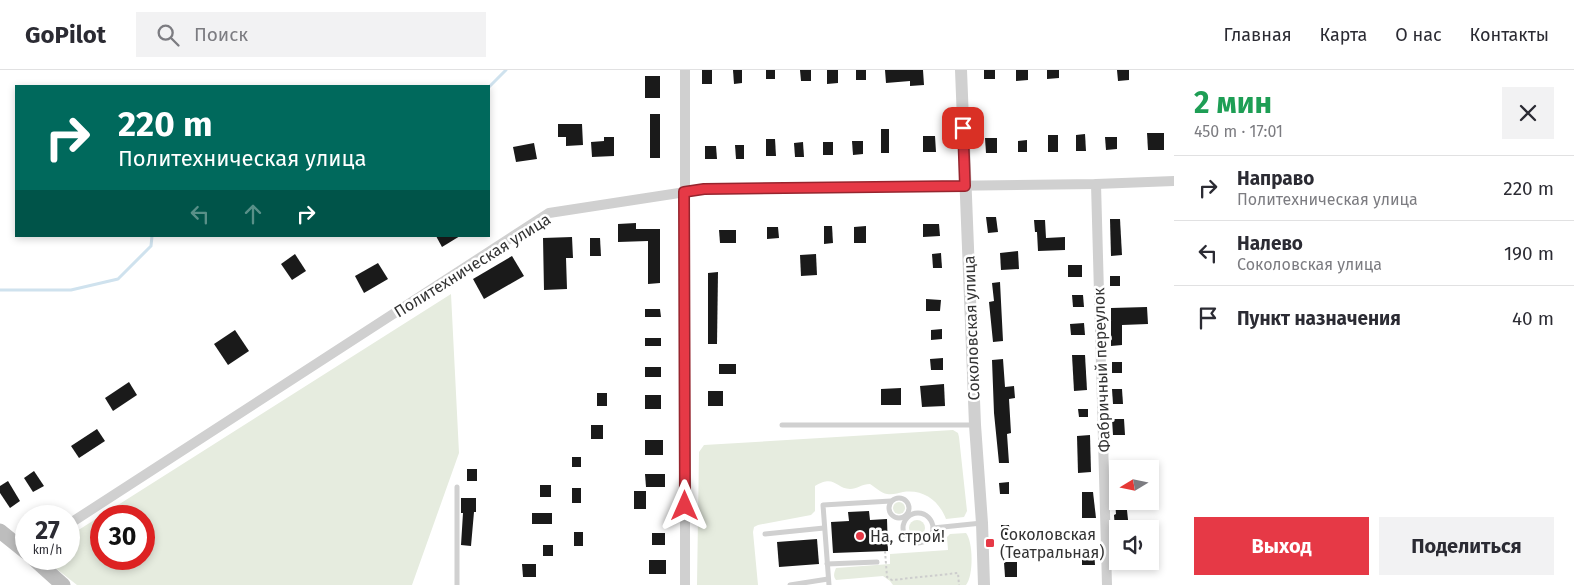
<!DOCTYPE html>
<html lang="ru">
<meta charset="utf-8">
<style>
:root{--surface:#fff;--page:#f2f2f3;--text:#2b2b33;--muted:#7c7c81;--line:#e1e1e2;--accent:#e63946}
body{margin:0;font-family:"Fira Sans",sans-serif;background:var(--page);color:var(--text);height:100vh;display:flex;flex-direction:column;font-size:19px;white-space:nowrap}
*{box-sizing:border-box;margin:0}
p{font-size:16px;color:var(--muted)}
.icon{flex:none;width:28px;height:28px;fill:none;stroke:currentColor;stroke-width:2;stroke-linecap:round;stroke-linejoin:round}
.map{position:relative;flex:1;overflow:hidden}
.sheet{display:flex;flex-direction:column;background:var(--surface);width:400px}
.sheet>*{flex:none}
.banner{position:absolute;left:15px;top:15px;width:475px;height:152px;border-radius:0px;box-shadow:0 2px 8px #0003;background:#00695c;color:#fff;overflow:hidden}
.needle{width:32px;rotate:260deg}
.fabs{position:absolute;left:1109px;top:390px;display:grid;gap:10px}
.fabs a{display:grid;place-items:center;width:50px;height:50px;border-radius:0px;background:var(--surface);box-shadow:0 2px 8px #0003;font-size:25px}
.speed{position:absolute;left:15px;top:435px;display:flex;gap:10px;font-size:25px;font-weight:700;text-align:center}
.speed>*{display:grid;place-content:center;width:65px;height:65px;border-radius:50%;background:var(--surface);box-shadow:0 2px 8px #0003;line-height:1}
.speed small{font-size:12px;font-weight:400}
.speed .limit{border:8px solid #d22;background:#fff;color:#111}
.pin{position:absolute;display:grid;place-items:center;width:42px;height:42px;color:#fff;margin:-21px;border-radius:10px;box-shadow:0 2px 8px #0006}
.me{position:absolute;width:55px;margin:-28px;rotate:0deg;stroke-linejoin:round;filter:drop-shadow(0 0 4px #0008)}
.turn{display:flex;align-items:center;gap:18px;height:105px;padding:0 20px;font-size:22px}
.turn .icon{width:65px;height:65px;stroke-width:2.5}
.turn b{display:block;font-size:35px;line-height:42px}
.lanes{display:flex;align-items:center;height:48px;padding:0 20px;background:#0003;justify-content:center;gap:25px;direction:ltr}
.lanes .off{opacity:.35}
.round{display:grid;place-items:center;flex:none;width:52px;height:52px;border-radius:0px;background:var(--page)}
.head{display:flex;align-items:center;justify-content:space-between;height:85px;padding:0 20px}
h1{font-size:30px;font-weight:700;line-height:38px;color:#1e9e55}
.cta{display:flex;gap:10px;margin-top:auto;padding:10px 20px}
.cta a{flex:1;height:58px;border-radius:0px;background:var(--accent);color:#fff;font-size:20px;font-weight:700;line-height:58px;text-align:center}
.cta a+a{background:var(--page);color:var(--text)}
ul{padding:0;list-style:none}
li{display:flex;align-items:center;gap:15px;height:65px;padding:0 20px;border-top:1px solid var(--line)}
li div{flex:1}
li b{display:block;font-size:19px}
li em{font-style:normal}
header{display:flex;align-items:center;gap:30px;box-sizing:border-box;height:70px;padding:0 25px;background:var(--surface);border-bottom:1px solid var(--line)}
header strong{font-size:24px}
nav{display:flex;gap:28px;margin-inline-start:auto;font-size:18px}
.search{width:350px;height:45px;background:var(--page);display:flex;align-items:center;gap:12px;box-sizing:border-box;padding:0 18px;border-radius:0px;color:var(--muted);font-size:19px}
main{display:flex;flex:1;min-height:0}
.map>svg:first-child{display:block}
</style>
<header>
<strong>GoPilot</strong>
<div class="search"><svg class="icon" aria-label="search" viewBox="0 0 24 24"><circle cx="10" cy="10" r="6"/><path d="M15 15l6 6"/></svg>Поиск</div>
<nav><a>Главная</a><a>Карта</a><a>О нас</a><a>Контакты</a></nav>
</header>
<main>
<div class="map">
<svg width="1174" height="515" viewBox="0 0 1174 515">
<rect width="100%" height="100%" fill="#fff"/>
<!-- green -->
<g fill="#e6ecdf" fill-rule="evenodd">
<path d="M451 224 459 383 412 515H77L44 489H69V466ZM101 446H144V489H101Z"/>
<path d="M953 360 958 363 959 367 967 441 964 447 946 449C939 431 924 419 903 422 898 423 893 425 887 424 881 423 875 417 870 414 862 414 857 419 850 419 836 419 835 404 815 416V441L811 445 758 455 754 457 753 462 758 515H697L699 382 704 375Z"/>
<circle cx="899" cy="438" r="6"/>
<circle cx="917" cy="458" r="8"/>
<path d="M966 463C973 471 974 506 966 515H893L890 511 883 506 836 510C833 506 834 503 836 498L890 494V484L948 480 947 467 950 464Z"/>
</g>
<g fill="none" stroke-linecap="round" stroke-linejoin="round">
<!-- stream -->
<g stroke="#cfe2ee" stroke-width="3">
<path d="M489 17 506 0"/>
<path d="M0 220H71L118 209 151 176 152 166"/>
</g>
</g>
<!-- building -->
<g fill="#1a1a1a">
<rect x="702" y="0" width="10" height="14"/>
<path d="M733 0H742V13L734 14Z"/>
<rect x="766" y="0" width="9" height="9"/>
<path d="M800 0H811V11H801Z"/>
<path d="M827 0H838V13L827 14Z"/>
<rect x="856" y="0" width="10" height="10"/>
<path d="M885 0H923L924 15 910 16V11L886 13Z"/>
<rect x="984" y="0" width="11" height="9"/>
<path d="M1016 0H1028V10L1016 11Z"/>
<path d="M1047 0H1059V8L1047 9Z"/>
<path d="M1117 0H1129V10L1118 11Z"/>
<rect x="645" y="6" width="15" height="22"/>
<rect x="650" y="44" width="10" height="44"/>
<path d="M558 54H582L583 75 566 76V67H558Z"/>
<rect x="881" y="59" width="8" height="24"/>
<path d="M1147 63H1164V80H1148Z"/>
<path d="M1085 64 1086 81H1076V65Z"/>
<rect x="1048" y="65" width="10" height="17"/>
<path d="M923 66H935L936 82H923Z"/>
<path d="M604 67H614V86L592 87 591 72 604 71Z"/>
<path d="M1105 67H1117V79L1106 80Z"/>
<path d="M985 68H997V83H986Z"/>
<path d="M766 69H775L776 86H766Z"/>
<path d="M1027 70V82H1018V71Z"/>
<path d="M852 71H863V84L853 85Z"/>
<path d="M803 72 804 87H795L794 73Z"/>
<rect x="823" y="72" width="10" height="13"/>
<path d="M534 73 537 89 516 92 513 77Z"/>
<path d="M735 75H744V89H736Z"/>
<path d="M705 76H716L717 89H705Z"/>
<path d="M986 147H996L998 162 988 163Z"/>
<path d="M1110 149H1120L1122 185 1111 186Z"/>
<path d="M1034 150H1045L1046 168 1065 167V180L1038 181 1037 162H1035Z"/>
<path d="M636 153V159H660V213L648 214V171L618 172V154Z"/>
<path d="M923 154H939L940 166 923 167Z"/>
<path d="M824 156H832L833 173 824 174Z"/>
<path d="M866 156V173H854V157Z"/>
<path d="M767 157H778L779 168 767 169Z"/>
<path d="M719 160H736V173H720Z"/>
<path d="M436 166H460L442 177Z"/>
<path d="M572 167 573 188H566L567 219 544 220 543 168Z"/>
<path d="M590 168H600L601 186H590Z"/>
<path d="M1018 181 1019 199 1001 200 1000 183Z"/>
<path d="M941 183 942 198H933L932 184Z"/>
<path d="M295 184 306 201 292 210 281 194Z"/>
<path d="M816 184 817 205 801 206 800 185Z"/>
<path d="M512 186 524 206 484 229 473 209Z"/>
<path d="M378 193 388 209 364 223 355 206Z"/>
<rect x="1068" y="195" width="14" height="12"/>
<path d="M718 202 717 274H708V203Z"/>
<rect x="1110" y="206" width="10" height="10"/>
<path d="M1000 212 1003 271 993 272 989 232 994 231 992 213Z"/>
<path d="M1072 225H1083L1084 237H1073Z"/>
<path d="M926 229 941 230 940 241H926Z"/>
<path d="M1147 237 1148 254 1122 255V275L1111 276V238Z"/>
<path d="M645 239H660L661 247H645Z"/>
<path d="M1084 253 1085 265H1071L1070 254Z"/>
<path d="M942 259V269L931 270V260Z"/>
<path d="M235 260 249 281 228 295 214 274Z"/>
<rect x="645" y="268" width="16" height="8"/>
<path d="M1072 285H1085L1087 320 1074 321Z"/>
<path d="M943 288V300H931L930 289Z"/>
<path d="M1003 289 1005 317 1014 316 1015 328 1009 329 1011 363 1007 364 1009 393H999L994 343 992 290Z"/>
<rect x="1112" y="292" width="10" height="11"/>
<rect x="719" y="294" width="17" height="10"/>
<rect x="645" y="297" width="16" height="10"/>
<path d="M129 312 137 325 113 341 105 328Z"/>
<path d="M944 314 945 336 922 337 920 316Z"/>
<path d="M901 318V335H881V319Z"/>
<path d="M1112 319H1122L1123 334H1113Z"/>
<rect x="708" y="321" width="15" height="15"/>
<rect x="597" y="323" width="10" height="13"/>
<rect x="645" y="325" width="16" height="14"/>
<path d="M1078 339H1088V347H1079Z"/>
<path d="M1112 349H1124L1125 365H1113Z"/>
<rect x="591" y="355" width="12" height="14"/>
<path d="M97 359 105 371 79 388 71 376Z"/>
<path d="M1090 365 1091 402 1078 403 1077 366Z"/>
<rect x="645" y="370" width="18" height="15"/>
<rect x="572" y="387" width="9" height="10"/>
<path d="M1126 391V399H1111L1110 392Z"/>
<rect x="467" y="399" width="10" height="12"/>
<path d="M34 401 44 416 33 422 24 408Z"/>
<path d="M645 404H665V417H646Z"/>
<path d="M8 411 20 431 10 438 0 423V416Z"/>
<path d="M1009 412V424H1000L999 413Z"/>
<rect x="540" y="415" width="11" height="12"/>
<rect x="572" y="418" width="9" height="15"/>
<rect x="634" y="421" width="12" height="18"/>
<path d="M1082 422H1093L1096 448H1082Z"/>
<path d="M461 428H476V442H474L471 476 461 475 463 443H461Z"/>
<path d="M1115 431H1126L1129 459H1115L1114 445 1116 444Z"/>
<path d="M869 441 870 450 887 449 888 481 833 483 831 452 849 451 848 442Z"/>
<rect x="532" y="443" width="20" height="11"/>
<path d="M1001 455H1009L1010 465H1001Z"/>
<rect x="574" y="462" width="9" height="14"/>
<rect x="652" y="463" width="13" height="12"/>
<path d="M817 469 819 494 779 497 777 472Z"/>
<rect x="543" y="475" width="10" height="11"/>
<path d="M1094 481 1095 495H1082V482Z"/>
<rect x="649" y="490" width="17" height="14"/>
<path d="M1004 492H1017V507H1005Z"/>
<path d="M522 494H536V507H523Z"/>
</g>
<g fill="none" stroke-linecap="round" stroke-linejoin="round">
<!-- path -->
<path stroke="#cdcdcd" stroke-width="2" stroke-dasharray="2.5 2.5" stroke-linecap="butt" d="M885 481 887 507 892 510 958 503 959 515"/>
<!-- service -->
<g stroke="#d0d0d0" stroke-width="5">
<path d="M782 355H974"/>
<circle cx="899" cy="438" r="10"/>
<circle cx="918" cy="458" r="15"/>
<path d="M933 458 982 453"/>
<path d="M765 464 824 458"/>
<path d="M827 494 877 492"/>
<path d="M457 515V417"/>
<path d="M790 515 828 509"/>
<path d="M829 515 823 435 891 431"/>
</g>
<!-- minor -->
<g stroke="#d0d0d0" stroke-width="10">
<path d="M685 0V515"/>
<path d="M1096 114 1107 515"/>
<path d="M69 454 549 143 705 119 1096 114 1174 111"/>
</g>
<!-- tertiary -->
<path stroke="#d0d0d0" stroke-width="12" d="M961 0 975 355 982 453 984 515"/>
<!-- secondary -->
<g stroke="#bdbdbd" stroke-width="15">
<path d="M0 461 26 482"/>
<path d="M34 489 63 515"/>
</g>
</g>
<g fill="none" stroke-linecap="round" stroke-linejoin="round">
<defs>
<path id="route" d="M685 436 684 122 704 119 965 116 963 58"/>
</defs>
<!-- route casing -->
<use href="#route" stroke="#96252e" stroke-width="12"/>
<!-- route -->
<use href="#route" stroke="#e63946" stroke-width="9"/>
</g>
<!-- markers -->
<g fill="#e63946" stroke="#fff" stroke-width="2">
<circle cx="860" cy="466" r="5"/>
<rect x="985" y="468" width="10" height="10" rx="2.5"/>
</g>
<g text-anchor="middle" stroke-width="5" stroke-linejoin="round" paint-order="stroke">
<!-- street labels -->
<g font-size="16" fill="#333" stroke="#fff">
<text transform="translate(472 195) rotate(-32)" y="6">Политехническая улица</text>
<text transform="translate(971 258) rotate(-92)" y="6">Соколовская улица</text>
<text transform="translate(1101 300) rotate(-92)" y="6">Фабричный переулок</text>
</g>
<!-- poi labels -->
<g font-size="16" fill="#333" stroke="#fff" text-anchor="start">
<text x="1000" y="470">Соколовская<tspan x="1000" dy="18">(Театральная)</tspan></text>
<text x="870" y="472">На, строй!</text>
</g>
</g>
</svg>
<div class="fabs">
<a><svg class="needle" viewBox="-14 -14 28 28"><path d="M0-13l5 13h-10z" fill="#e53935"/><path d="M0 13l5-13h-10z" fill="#7c7c81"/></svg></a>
<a><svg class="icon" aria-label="sound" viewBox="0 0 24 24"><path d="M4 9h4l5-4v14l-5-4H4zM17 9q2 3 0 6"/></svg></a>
</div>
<div class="speed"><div>27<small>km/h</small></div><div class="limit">30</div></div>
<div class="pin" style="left:963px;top:58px;background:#d93025"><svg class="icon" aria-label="arrive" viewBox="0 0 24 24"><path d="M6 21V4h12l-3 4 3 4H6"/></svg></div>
<svg class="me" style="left:685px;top:436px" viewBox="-20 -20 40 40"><path d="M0-17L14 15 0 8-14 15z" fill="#e63946" stroke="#fff" stroke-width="4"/></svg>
<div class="banner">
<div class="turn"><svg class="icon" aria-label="right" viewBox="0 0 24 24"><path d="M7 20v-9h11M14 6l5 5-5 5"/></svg><div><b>220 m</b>Политехническая улица</div></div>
<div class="lanes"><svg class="icon off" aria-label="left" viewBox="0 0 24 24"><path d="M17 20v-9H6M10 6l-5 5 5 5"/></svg><svg class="icon off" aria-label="ahead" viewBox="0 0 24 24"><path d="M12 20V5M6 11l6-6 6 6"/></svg><svg class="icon" aria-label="right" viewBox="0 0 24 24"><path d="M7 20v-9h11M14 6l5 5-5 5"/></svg></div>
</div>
</div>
<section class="sheet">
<div class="head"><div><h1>2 мин</h1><p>450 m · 17:01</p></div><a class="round"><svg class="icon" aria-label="close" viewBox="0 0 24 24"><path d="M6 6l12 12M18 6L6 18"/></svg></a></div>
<ul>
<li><svg class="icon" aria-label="right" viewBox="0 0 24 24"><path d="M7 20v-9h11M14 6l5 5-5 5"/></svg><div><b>Направо</b><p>Политехническая улица</p></div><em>220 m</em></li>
<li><svg class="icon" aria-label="left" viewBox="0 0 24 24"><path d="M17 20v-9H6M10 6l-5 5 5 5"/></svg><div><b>Налево</b><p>Соколовская улица</p></div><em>190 m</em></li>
<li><svg class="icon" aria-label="arrive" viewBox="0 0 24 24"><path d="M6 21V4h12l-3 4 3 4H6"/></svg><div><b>Пункт назначения</b></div><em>40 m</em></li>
</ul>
<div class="cta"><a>Выход</a><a>Поделиться</a></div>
</section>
</main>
